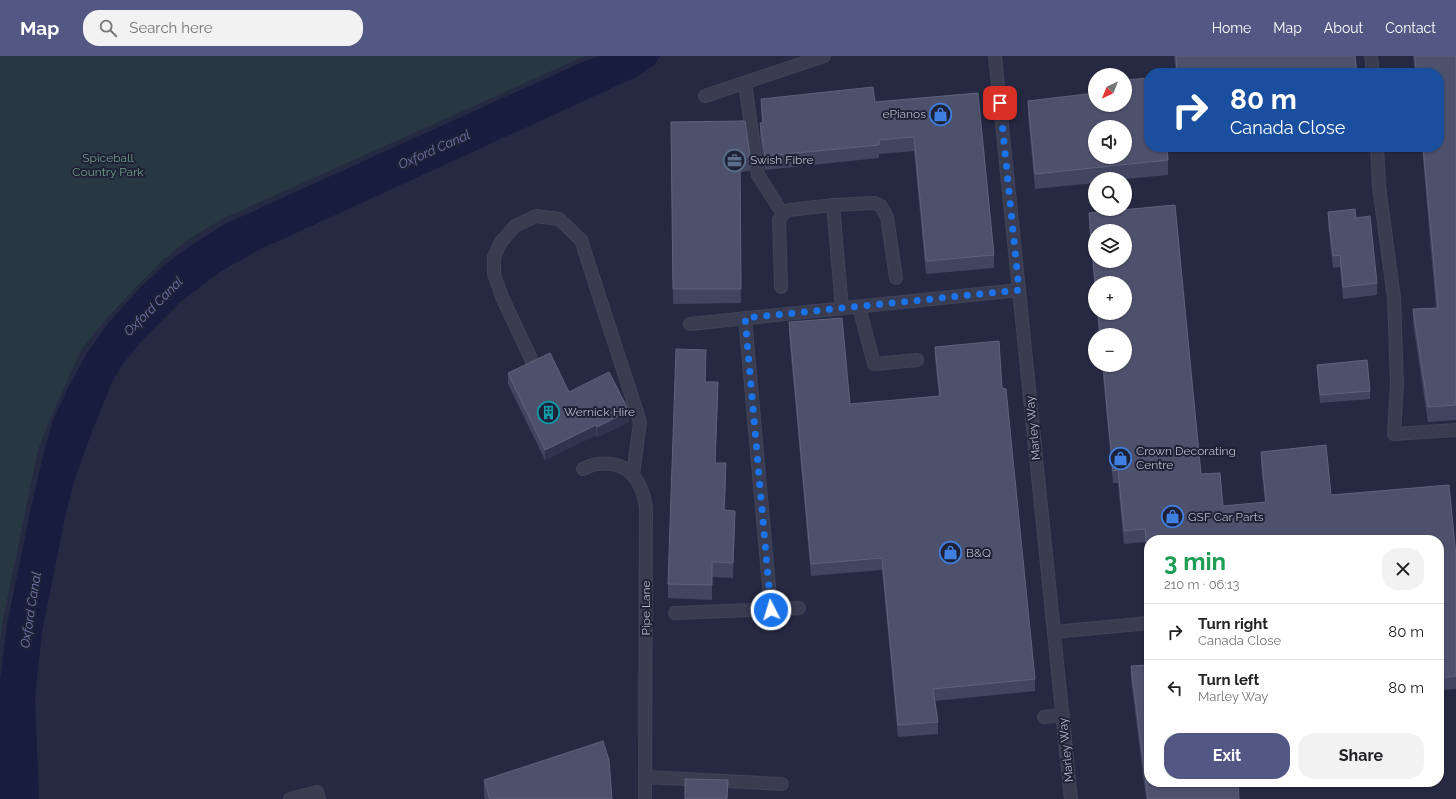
<!DOCTYPE html>
<meta charset="utf-8">
<style>
:root{--surface:#fff;--page:#f2f2f2;--text:#202124;--muted:#757577;--line:#e0e0e0;--accent:#525784}
body{margin:0;font-family:Raleway,sans-serif;background:var(--page);color:var(--text);height:100vh;display:flex;flex-direction:column;font-size:15px;white-space:nowrap}
*{box-sizing:border-box;margin:0}
p{font-size:13px;color:var(--muted)}
.icon{flex:none;width:22px;height:22px;fill:none;stroke:currentColor;stroke-width:2;stroke-linecap:round;stroke-linejoin:round}
.map{position:relative;flex:1;overflow:hidden}
.panel{position:absolute;left:1144px;top:479px;width:300px;height:252px;display:flex;flex-direction:column;background:var(--surface);border-radius:16px;box-shadow:0 1px 3px #0004}
.panel>*{flex:none}
.top-card{position:absolute;left:1144px;top:12px;width:300px;height:84px;border-radius:16px;box-shadow:0 1px 3px #0004;background:#1a4fa0;color:#fff;overflow:hidden}
.needle{width:26px;rotate:223deg}
.tools{position:absolute;left:1088px;top:12px;display:grid;gap:8px}
.tools a{display:grid;place-items:center;width:44px;height:44px;border-radius:50%;background:var(--surface);box-shadow:0 1px 3px #0004;font-size:20px}
.pin{position:absolute;display:grid;place-items:center;width:34px;height:34px;color:#fff;margin:-17px;border-radius:8px;box-shadow:0 2px 6px #0006}
.me{position:absolute;width:44px;margin:-22px;rotate:355deg;stroke-linejoin:round;filter:drop-shadow(0 0 3px #0008)}
.turn{display:flex;align-items:center;gap:14px;height:84px;padding:0 20px;font-size:18px}
.turn .icon{width:52px;height:52px;stroke-width:2.5}
.turn b{display:block;font-size:28px;line-height:34px}
.round{display:grid;place-items:center;flex:none;width:42px;height:42px;border-radius:16px;background:var(--page)}
.overview{display:flex;align-items:center;justify-content:space-between;height:68px;padding:0 20px}
h1{font-size:24px;font-weight:700;line-height:30px;color:#1e9e55}
.primary-button{display:flex;gap:8px;margin-top:auto;padding:8px 20px}
.primary-button a{flex:1;height:46px;border-radius:16px;background:var(--accent);color:#fff;font-size:16px;font-weight:700;line-height:46px;text-align:center}
.primary-button a+a{background:var(--page);color:var(--text)}
ul{padding:0;list-style:none}
li{display:flex;align-items:center;gap:12px;height:56px;padding:0 20px;border-top:1px solid var(--line)}
li div{flex:1}
li b{display:block;font-size:15px}
li em{font-style:normal}
header{display:flex;align-items:center;gap:24px;box-sizing:border-box;height:56px;padding:0 20px;background:var(--accent);color:#fff}
header strong{font-size:19px}
nav{display:flex;gap:22px;margin-inline-start:auto;font-size:14px}
.search{width:280px;height:36px;background:var(--page);display:flex;align-items:center;gap:10px;box-sizing:border-box;padding:0 14px;border-radius:16px;color:var(--muted);font-size:15px}
.map>svg:first-child{display:block}
</style>
<header>
<strong>Map</strong>
<div class="search"><svg class="icon" aria-label="search" viewBox="0 0 24 24"><circle cx="10" cy="10" r="6"/><path d="M15 15l6 6"/></svg>Search here</div>
<nav><a>Home</a><a>Map</a><a>About</a><a>Contact</a></nav>
</header>
<div class="map">
<svg width="1456" height="743" viewBox="0 0 1456 743">
<rect width="100%" height="100%" fill="#262942"/>
<!-- green -->
<path fill="#283843" d="M0 0H585L222 163 189 183 164 203 139 228 106 263 81 294 50 363 38 394 2 568 0 586Z"/>
<!-- water -->
<path fill="#181d40" d="M600 0H660L655 8 636 21 283 183 262 192 220 216 180 246 141 286 123 308 112 326 93 373 75 422 66 457 42 576 35 642 39 743H0V625L7 569 32 447 44 396 53 364 68 332 87 297 109 266 142 230 167 207 193 188 225 168 580 7Z"/>
<g fill="none" stroke-linecap="round" stroke-linejoin="round">
<defs>
<g id="minor">
<path d="M995 0 1071 743"/>
<path d="M1371 0 1373 17"/>
<path d="M745 27 758 119 783 158"/>
<path d="M705 40 824 0"/>
<path d="M1377 91 1379 130 1394 242 1397 328 1394 378 1456 374"/>
<path d="M833 149 842 252"/>
<path d="M781 231 779 164 783 158 789 154 833 149 875 147 881 150 887 161 896 222"/>
<path d="M859 251 874 308 917 304"/>
<path d="M745 262 771 553"/>
<path d="M690 268 1019 234"/>
<path d="M533 307 502 241 494 218V201L501 186 515 170 536 160 559 163 581 184 640 366 633 419"/>
<path d="M583 413C588 411 593 408 598 408 628 404 642 425 646 451L645 743"/>
<path d="M675 557 799 552"/>
<path d="M1054 576 1149 567"/>
<path d="M1044 661 1063 659"/>
<path d="M645 721 782 728"/>
<path d="M290 743 317 736 319 743"/>
</g>
</defs>
<!-- minor casing -->
<use href="#minor" stroke="#414358" stroke-width="14"/>
<!-- minor -->
<use href="#minor" stroke="#3a3d51" stroke-width="12"/>
</g>
<!-- wall -->
<g fill="#414560" fill-rule="evenodd">
<path d="M1174 0H1355L1357 17H1176Z"/>
<path d="M1413 0H1456V364L1428 366 1413 267V253L1436 252 1422 91H1439V17H1415Z"/>
<path d="M978 37 994 199V212L926 218 914 95 879 98V102L765 114 760 80V67H762L761 56V43L875 46Z"/>
<path d="M1028 45 1095 49 1168 104V119L1125 123H1095V127L1035 133 1028 59Z"/>
<path d="M671 66 750 100V115L740 116 741 247 673 248Z"/>
<path d="M1175 149 1201 418 1220 417 1223 450 1265 446 1261 409V396L1326 389 1331 439 1449 429 1456 500V633L1439 634V484H1149V531L1145 486 1124 488 1118 427H1113L1102 309H1125V279H1099L1097 257H1125V227H1095V236L1089 169V157ZM1095 175H1125V205H1095Z"/>
<path d="M1328 156 1356 162 1377 227V239L1343 243 1340 211 1333 212 1328 168Z"/>
<path d="M789 266 850 348 939 340 935 303V291L1002 332 1035 623V635L935 645 938 666V678L898 681 882 514 811 520 789 278Z"/>
<path d="M706 309 705 326 718 341 715 407 726 422 725 454 735 469 733 522 712 521V544L668 542V528Z"/>
<path d="M1317 309 1370 335V343L1320 347 1317 317Z"/>
<path d="M508 317 569 336 629 366 597 381 596 379 545 404 508 328Z"/>
<path d="M1131 610 1239 743H1146L1131 623Z"/>
<path d="M484 724 612 743H485L484 739Z"/>
</g>
<!-- shaded-wall -->
<g fill="#31344f">
<path d="M706 294V309L705 340V326Z"/>
<path d="M718 326V341L715 422V407Z"/>
<path d="M629 355V366L597 381V371Z"/>
<path d="M596 369V379L545 404V394Z"/>
<path d="M726 407V422L724 469V454Z"/>
<path d="M735 455V469L733 522V507Z"/>
</g>
<!-- building -->
<g fill="#4e516c" stroke="#5e627a" fill-rule="evenodd">
<path d="M1176 0H1355L1357 17H1177Z"/>
<path d="M1415 0H1456V349L1428 351 1413 253 1438 252 1423 91H1439V17H1416Z"/>
<path d="M1149 22V91H1167L1168 104 1035 118 1028 45 1095 37V49H1125V24ZM1095 71H1125V101H1095Z"/>
<path d="M873 31 875 46 978 37 994 199 926 205 914 81 879 84V89L765 100 760 67H763L761 43Z"/>
<path d="M745 65 750 100 740 101 741 233H673L671 66Z"/>
<path d="M1175 149 1201 418 1220 417 1223 450 1266 446 1261 396 1326 389 1331 439 1449 429 1456 500V620L1439 622V484H1149V519L1145 473 1124 475 1118 414 1113 415 1103 309H1125V279H1100L1098 257H1125V227H1095L1089 157ZM1095 175H1125V205H1095Z"/>
<path d="M1355 153 1356 162 1370 160 1377 227 1343 231 1340 199 1333 200 1328 156Z"/>
<path d="M842 262 850 348 940 340 935 291 999 285 1002 332 1006 333 1035 623 933 633 938 666 898 669 882 502 811 508 789 266Z"/>
<path d="M676 293 706 294 705 326H718L715 407H726L724 454 735 455 733 507 712 506V529L668 528Z"/>
<path d="M550 297 569 336 609 316 629 355 597 371 596 369 545 394 508 317Z"/>
<path d="M1367 304 1370 335 1320 339 1317 309Z"/>
<path d="M1149 609V726H1238L1239 743H1148L1131 610Z"/>
<path d="M603 685 609 704 612 743H490L484 724Z"/>
<path d="M685 723 728 724 727 743H685Z"/>
</g>
<g fill="none" stroke-linecap="round" stroke-linejoin="round">
<!-- route -->
<path stroke="#1a73e8" stroke-width="7" stroke-dasharray="0 12.6" d="M771 554 745 262 1019 234 1000 47"/>
</g>
<!-- icons -->
<defs>
<symbol id="shop-ring" viewBox="-11 -11 22 22"><circle r="9.5" fill="#1f2237" stroke="#3f7fe0" stroke-width="1.5"/><path d="M-5-2.5h2.3a2.7 3.5 0 0 1 5.4 0H5L5.5 6h-11ZM-1.5-2.5h3a1.5 2.3 0 0 0-3 0Z" fill="#3f7fe0"/></symbol>
<symbol id="office-ring" viewBox="-11 -11 22 22"><circle r="9.5" fill="#1f2237" stroke="#5c6f8a" stroke-width="1.5"/><path d="M-6-3h4V-5.5h4V-3h4V5H-6ZM-1-4.5V-3h2v-1.5ZM-6 0V1H6V0Z" fill="#5c6f8a"/></symbol>
<symbol id="building-ring" viewBox="-11 -11 22 22"><circle r="9.5" fill="#1f2237" stroke="#0f9aa8" stroke-width="1.5"/><path d="M-4-6H4V6H1V3H-1V6H-4ZM-2.5-4.3h1.7v1.8h-1.7ZM.8-4.3h1.7v1.8H.8ZM-2.5-1h1.7V.8h-1.7ZM.8-1h1.7V.8H.8Z" fill="#0f9aa8"/></symbol>
</defs>
<g fill-rule="evenodd">
<use href="#shop-ring" x="928" y="46" width="25" height="25"/>
<use href="#office-ring" x="722" y="92" width="25" height="25"/>
<use href="#building-ring" x="536" y="344" width="25" height="25"/>
<use href="#shop-ring" x="1108" y="390" width="25" height="25"/>
<use href="#shop-ring" x="1160" y="448" width="25" height="25"/>
<use href="#shop-ring" x="938" y="484" width="25" height="25"/>
</g>
<g text-anchor="middle" stroke-width="4" stroke-linejoin="round" paint-order="stroke">
<!-- poi labels -->
<g font-size="12" fill="#b7b9cb" stroke="#1f2237" text-anchor="start">
<text x="926" y="62" text-anchor="end">ePianos</text>
<text x="750" y="108">Swish Fibre</text>
<text x="564" y="360">Wernick Hire</text>
<text x="1136" y="399">Crown Decorating<tspan x="1136" dy="14">Centre</tspan></text>
<text x="1188" y="465">GSF Car Parts</text>
<text x="966" y="501">B&amp;Q</text>
</g>
<!-- park labels -->
<g font-size="12" fill="#6e9d86" stroke="#1f2237">
<text x="108" y="106">Spiceball<tspan x="108" dy="14">Country Park</tspan></text>
</g>
<!-- street labels -->
<g font-size="12" fill="#b7b9cb" stroke="#1f2237">
<text transform="translate(1033 372) rotate(-96)" y="4">Marley Way</text>
<text transform="translate(646 552) rotate(-90)" y="4">Pipe Lane</text>
<text transform="translate(1066 694) rotate(-96)" y="4">Marley Way</text>
</g>
<!-- water labels -->
<g font-size="13" font-style="italic" fill="#7078ab" stroke="#1f2237">
<text transform="translate(434 93) rotate(-24)" y="5">Oxford Canal</text>
<text transform="translate(153 250) rotate(-45)" y="5">Oxford Canal</text>
<text transform="translate(30 554) rotate(-81)" y="5">Oxford Canal</text>
</g>
</g>
</svg>
<div class="tools">
<a><svg class="needle" viewBox="-14 -14 28 28"><path d="M0-13l5 13h-10z" fill="#e53935"/><path d="M0 13l5-13h-10z" fill="#757577"/></svg></a>
<a><svg class="icon" aria-label="sound" viewBox="0 0 24 24"><path d="M4 9h4l5-4v14l-5-4H4zM17 9q2 3 0 6"/></svg></a>
<a><svg class="icon" aria-label="search" viewBox="0 0 24 24"><circle cx="10" cy="10" r="6"/><path d="M15 15l6 6"/></svg></a>
<a><svg class="icon" aria-label="layers" viewBox="0 0 24 24"><path d="M12 4l9 5-9 5-9-5zM3 14l9 5 9-5"/></svg></a>
<a>+</a>
<a>−</a>
</div>
<div class="pin" style="left:1000px;top:47px;background:#d93025"><svg class="icon" aria-label="arrive" viewBox="0 0 24 24"><path d="M6 21V4h12l-3 4 3 4H6"/></svg></div>
<svg class="me" style="left:771px;top:554px" viewBox="-20 -20 40 40"><circle r="17" fill="#1a73e8" stroke="#fff" stroke-width="3"/><path d="M0-11L8 9 0 5-8 9z" fill="#fff"/></svg>
<div class="top-card">
<div class="turn"><svg class="icon" aria-label="right" viewBox="0 0 24 24"><path d="M7 20v-9h11M14 6l5 5-5 5"/></svg><div><b>80 m</b>Canada Close</div></div>
</div>
<section class="panel">
<div class="overview"><div><h1>3 min</h1><p>210 m · 06:13</p></div><a class="round"><svg class="icon" aria-label="close" viewBox="0 0 24 24"><path d="M6 6l12 12M18 6L6 18"/></svg></a></div>
<ul>
<li><svg class="icon" aria-label="right" viewBox="0 0 24 24"><path d="M7 20v-9h11M14 6l5 5-5 5"/></svg><div><b>Turn right</b><p>Canada Close</p></div><em>80 m</em></li>
<li><svg class="icon" aria-label="left" viewBox="0 0 24 24"><path d="M17 20v-9H6M10 6l-5 5 5 5"/></svg><div><b>Turn left</b><p>Marley Way</p></div><em>80 m</em></li>
</ul>
<div class="primary-button"><a>Exit</a><a>Share</a></div>
</section>
</div>
